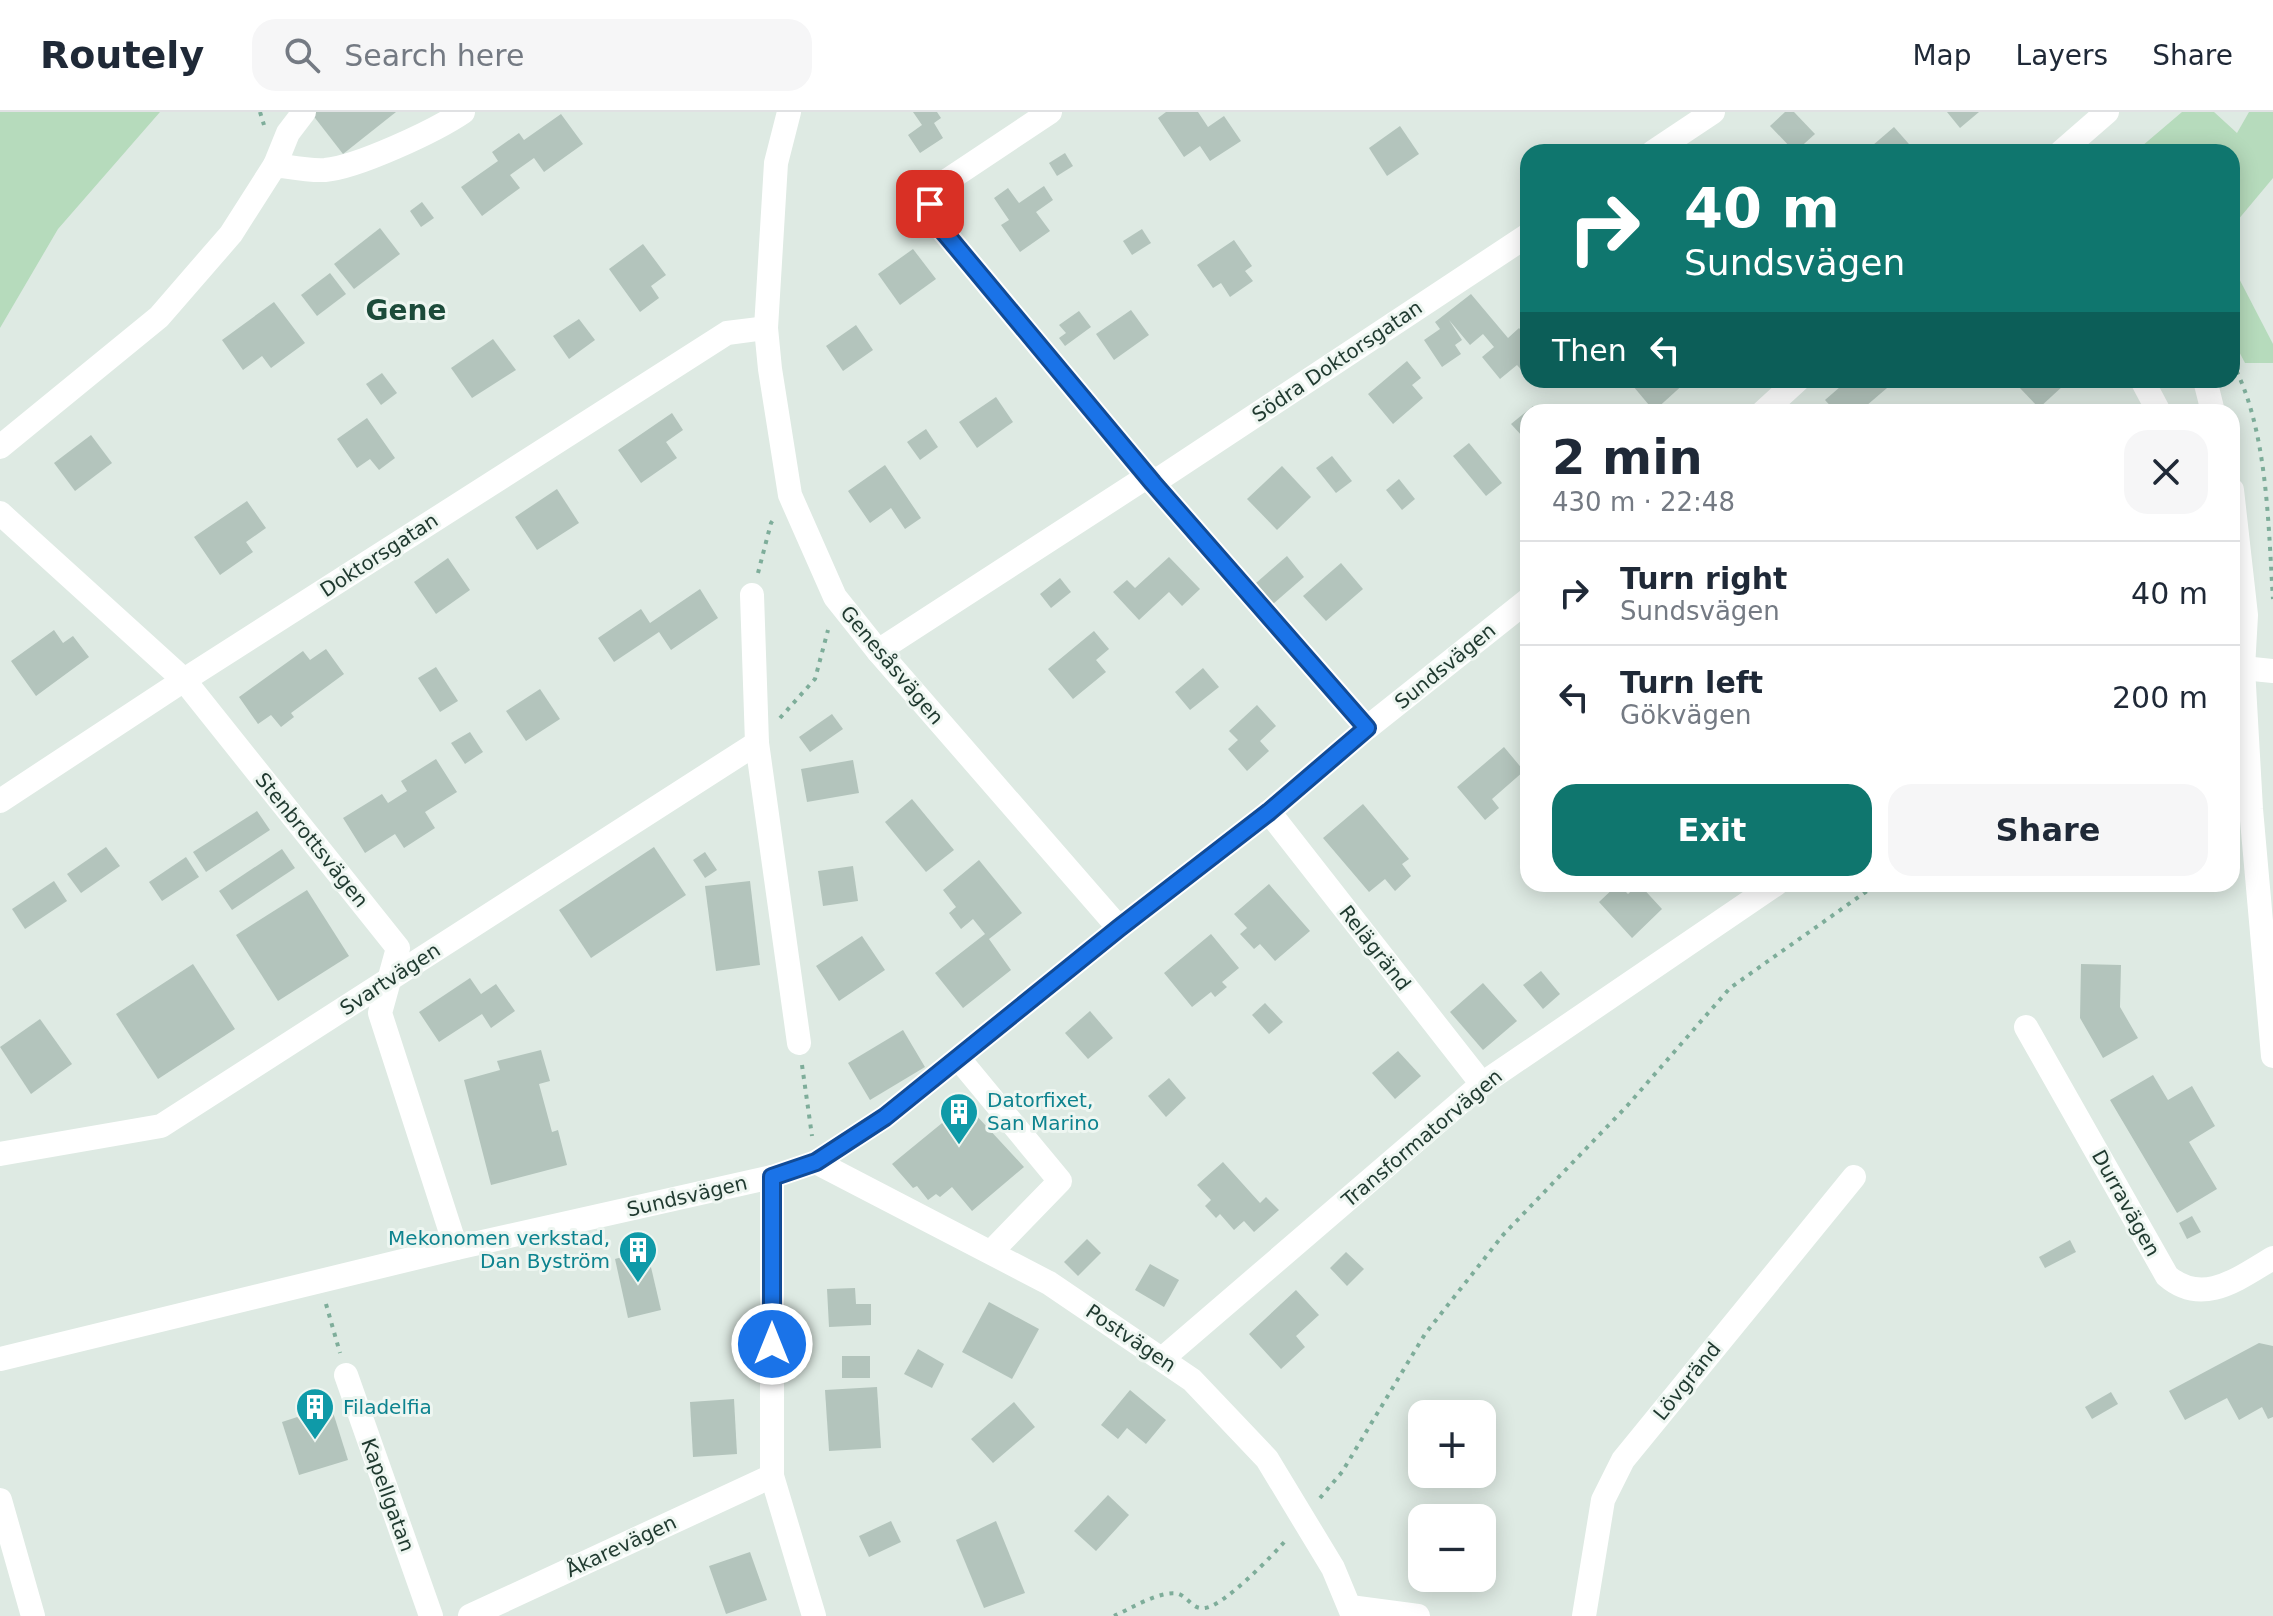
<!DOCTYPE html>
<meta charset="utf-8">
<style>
:root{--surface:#fff;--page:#f6f6f7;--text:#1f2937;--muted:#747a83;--line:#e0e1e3;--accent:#0f766e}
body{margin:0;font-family:"DejaVu Sans",sans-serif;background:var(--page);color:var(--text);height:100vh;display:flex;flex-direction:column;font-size:30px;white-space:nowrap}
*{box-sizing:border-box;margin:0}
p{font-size:26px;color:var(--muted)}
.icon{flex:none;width:44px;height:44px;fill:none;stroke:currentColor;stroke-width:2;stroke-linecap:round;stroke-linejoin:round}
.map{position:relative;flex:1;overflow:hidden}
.sheet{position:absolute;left:1520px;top:292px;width:720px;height:488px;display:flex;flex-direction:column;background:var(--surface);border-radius:24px;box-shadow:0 4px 20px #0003}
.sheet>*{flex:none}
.top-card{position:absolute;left:1520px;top:32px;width:720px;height:244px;border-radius:24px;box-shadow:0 4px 20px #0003;background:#0f766e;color:#fff;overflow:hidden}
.tools{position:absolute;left:1408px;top:1288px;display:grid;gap:16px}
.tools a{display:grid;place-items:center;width:88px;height:88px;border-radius:16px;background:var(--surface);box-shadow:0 4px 20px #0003;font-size:40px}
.pin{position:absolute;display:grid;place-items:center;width:68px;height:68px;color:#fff;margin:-34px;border-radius:16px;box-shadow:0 4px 12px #0006}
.me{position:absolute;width:88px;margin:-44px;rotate:0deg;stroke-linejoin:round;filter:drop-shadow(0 0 6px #0008)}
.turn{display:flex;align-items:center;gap:28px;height:168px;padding:0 32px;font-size:36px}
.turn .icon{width:104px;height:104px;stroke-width:2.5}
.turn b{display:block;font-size:56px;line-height:68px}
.then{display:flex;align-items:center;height:76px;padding:0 32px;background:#0003;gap:16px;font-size:30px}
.round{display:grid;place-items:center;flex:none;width:84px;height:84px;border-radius:24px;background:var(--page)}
.head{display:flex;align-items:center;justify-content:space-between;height:136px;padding:0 32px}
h1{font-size:48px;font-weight:700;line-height:60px}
.cta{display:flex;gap:16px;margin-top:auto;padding:16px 32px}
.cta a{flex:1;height:92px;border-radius:24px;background:var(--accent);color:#fff;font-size:32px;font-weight:700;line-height:92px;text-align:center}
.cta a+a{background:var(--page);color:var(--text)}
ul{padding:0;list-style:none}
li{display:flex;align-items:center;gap:24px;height:104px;padding:0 32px;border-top:2px solid var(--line)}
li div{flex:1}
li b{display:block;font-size:30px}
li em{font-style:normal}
header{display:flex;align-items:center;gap:48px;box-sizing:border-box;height:112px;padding:0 40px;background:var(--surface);border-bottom:2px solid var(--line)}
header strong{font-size:38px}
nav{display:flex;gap:44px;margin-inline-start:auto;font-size:28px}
.search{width:560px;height:72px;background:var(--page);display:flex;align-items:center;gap:20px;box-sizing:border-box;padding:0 28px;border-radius:24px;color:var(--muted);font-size:30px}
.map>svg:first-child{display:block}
</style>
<header>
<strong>Routely</strong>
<div class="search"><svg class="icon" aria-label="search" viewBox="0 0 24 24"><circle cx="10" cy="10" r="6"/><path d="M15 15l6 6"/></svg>Search here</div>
<nav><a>Map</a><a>Layers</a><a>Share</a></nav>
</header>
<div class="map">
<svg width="2273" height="1504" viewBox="0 0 2273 1504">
<rect width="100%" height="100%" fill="#deeae3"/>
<!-- green -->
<g fill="#b6dbbc">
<path d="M0 0H160L58 117 0 216Z"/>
<path d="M2182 0H2214L2237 21 2249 0H2273V66L2232 115V40H2135Z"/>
<path d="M2232 153 2273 232V251H2245L2232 226Z"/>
</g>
<!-- building -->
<g fill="#b3c4bc">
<path d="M315 0H396L343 42 312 2Z"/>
<path d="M913 0H937L941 6 934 11 943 26 920 41 908 23 922 13Z"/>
<path d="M1166 0H1198L1208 15 1224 4 1241 29 1210 49 1200 34 1184 45 1158 6Z"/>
<path d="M1785 0H1794L1815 22 1795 40 1770 14Z"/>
<path d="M1947 0H1979L1960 16Z"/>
<path d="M561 2 583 32 544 60 534 46 510 63 520 76 482 104 461 75 498 49 492 40 519 21 524 28Z"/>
<path d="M1400 14 1419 42 1387 64 1369 36Z"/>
<path d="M1894 15 1916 40H1865Z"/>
<path d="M1065 41 1073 54 1057 64 1049 51Z"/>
<path d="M1044 74 1053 88 1036 100 1050 119 1020 140 1001 113 1009 108 994 86 1008 76 1019 91Z"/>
<path d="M422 90 434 106 421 115 410 99Z"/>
<path d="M380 116 400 142 354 177 334 152Z"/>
<path d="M1142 117 1151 131 1132 143 1123 129Z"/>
<path d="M1234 128 1252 154 1245 159 1253 169 1230 185 1221 171 1213 176 1197 153Z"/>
<path d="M643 132 666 163 651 174 659 186 640 200 609 157Z"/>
<path d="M913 137 936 167 900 193 878 162Z"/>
<path d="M330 161 346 182 317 204 301 183Z"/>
<path d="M1471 182 1508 226 1519 216 1528 227V261L1526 263 1517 253 1500 267 1482 245 1494 235 1483 222 1470 233 1449 208 1462 228 1455 233 1461 242 1442 255 1424 228 1440 217 1435 210Z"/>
<path d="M274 190 305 231 271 256 262 244 243 258 222 228Z"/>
<path d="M1131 198 1149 223 1114 248 1096 222Z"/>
<path d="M1079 199 1091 215 1065 234 1059 226 1066 221 1059 213Z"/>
<path d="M579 207 595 228 569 247 553 224Z"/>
<path d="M856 213 873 238 843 259 826 234Z"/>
<path d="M493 227 516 258 472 286 451 256Z"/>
<path d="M1407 249 1421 266 1412 273 1423 286 1393 312 1368 282Z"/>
<path d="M382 261 397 281 381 293 366 272Z"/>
<path d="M1628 268H1684L1686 270 1654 299Z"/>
<path d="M1848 268H1880L1887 276 1859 300H1836L1825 288Z"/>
<path d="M2024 268H2060L2064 273 2039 296 2018 274Z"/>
<path d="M996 285 1013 310 977 336 959 310Z"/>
<path d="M1533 294 1538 300H1528V321L1523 325 1511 312Z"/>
<path d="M672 301 683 318 666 330 677 346 641 371 618 338Z"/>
<path d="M367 306 395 346 379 358 370 347 357 356 337 327Z"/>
<path d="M926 317 938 335 920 348 907 330Z"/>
<path d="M91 323 112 351 75 379 54 351Z"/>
<path d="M1469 331 1502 371 1486 384 1453 344Z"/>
<path d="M1332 344 1352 369 1336 381 1316 356Z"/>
<path d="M885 353 921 406 905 417 891 396 870 411 848 379Z"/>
<path d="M1282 354 1311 385 1277 418 1247 387Z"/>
<path d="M1399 367 1415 387 1402 398 1386 378Z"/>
<path d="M557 377 579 411 537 438 515 405Z"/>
<path d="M247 389 266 416 246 430 253 440 220 463 194 425Z"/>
<path d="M1287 444 1304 465 1273 492 1256 471Z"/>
<path d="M1169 445 1200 477 1182 494 1169 480 1139 508 1113 480 1127 468 1135 476Z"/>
<path d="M448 446 470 478 436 502 414 470Z"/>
<path d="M1341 451 1363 477 1326 509 1303 484Z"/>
<path d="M1060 466 1071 480 1051 496 1040 482Z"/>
<path d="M700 477 718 506 671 538 659 520 614 550 598 526 641 497 650 511Z"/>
<path d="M54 518 63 531 73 524 89 545 36 584 11 549Z"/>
<path d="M1094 519 1109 537 1096 548 1106 560 1073 587 1048 557Z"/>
<path d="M326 537 344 562 291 601 294 605 281 615 271 603 258 612 239 585 303 539 310 548Z"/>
<path d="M436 555 458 589 440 600 418 566Z"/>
<path d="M1203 556 1219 575 1190 598 1175 580Z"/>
<path d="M540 577 560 607 526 629 506 599Z"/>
<path d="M1257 593 1276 614 1260 629 1269 639 1247 659 1228 637 1238 628 1229 619Z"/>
<path d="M832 602 843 617 810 640 799 625Z"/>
<path d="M470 620 483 640 465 652 451 631Z"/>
<path d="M1504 635 1524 659 1492 687 1499 696 1485 708 1457 675Z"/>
<path d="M436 647 457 680 425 700 435 716 404 736 395 722 365 741 343 706 382 682 388 691 407 679 401 669Z"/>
<path d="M853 648 859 681 807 690 801 657Z"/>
<path d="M912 687 954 738 926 760 885 710Z"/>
<path d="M1363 692 1409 747 1402 752 1411 764 1395 779 1385 767 1369 780 1323 726Z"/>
<path d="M257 699 270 718 206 760 193 740Z"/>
<path d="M106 735 120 754 81 781 67 762Z"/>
<path d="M654 735 686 783 591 846 559 798Z"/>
<path d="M282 737 295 756 232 798 219 779Z"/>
<path d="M705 740 717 758 705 766 693 748Z"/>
<path d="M186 745 199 765 162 789 149 770Z"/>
<path d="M979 748 1022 801 989 827 1011 858 963 896 935 861 985 822 973 807 961 817 949 801 956 795 943 778Z"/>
<path d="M853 754 858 789 823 794 818 759Z"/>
<path d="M54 769 67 789 25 817 12 797Z"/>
<path d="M750 769 760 853 716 859 705 774Z"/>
<path d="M1269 772 1310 819 1275 849 1260 832 1254 837 1240 822 1247 816 1234 802Z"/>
<path d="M1618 772 1628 782 1639 772 1662 797 1632 826 1599 790Z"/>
<path d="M307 778 349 844 278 889 236 823Z"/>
<path d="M1211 822 1239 856 1222 870 1227 875 1215 885 1211 880 1192 895 1164 861Z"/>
<path d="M862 824 885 858 839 889 816 854Z"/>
<path d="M193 852 235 917 158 967 116 902Z"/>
<path d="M2081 852 2121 853 2120 895 2138 926 2103 946 2080 906Z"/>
<path d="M1541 859 1560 882 1543 897 1523 873Z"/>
<path d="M470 866 481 882 496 872 515 899 491 916 482 902 439 930 419 900Z"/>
<path d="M1483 871 1517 909 1483 938 1450 900Z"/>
<path d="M1265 891 1283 910 1269 922 1252 903Z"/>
<path d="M1090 899 1113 926 1088 947 1065 921Z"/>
<path d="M40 907 72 952 31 982 0 935Z"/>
<path d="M903 918 925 955 870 988 848 951Z"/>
<path d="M541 938 550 969 539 972 552 1020 558 1018 567 1053 491 1073 464 968 500 958 497 949Z"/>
<path d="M1398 939 1421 964 1395 987 1372 961Z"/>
<path d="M2153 963 2168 988 2192 974 2215 1014 2189 1030 2217 1077 2177 1101 2110 988Z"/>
<path d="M1169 966 1186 986 1166 1005 1148 984Z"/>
<path d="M975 1002 1024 1055 972 1099 952 1075 940 1085 936 1082 928 1088 917 1074 913 1076 892 1052 947 1007 955 1016Z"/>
<path d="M1223 1050 1260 1091 1266 1085 1279 1098 1254 1120 1244 1109 1234 1118 1220 1102 1216 1106 1205 1094 1211 1088 1197 1073Z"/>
<path d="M2192 1104 2201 1120 2187 1127 2179 1111Z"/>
<path d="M1087 1127 1101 1141 1078 1164 1064 1150Z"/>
<path d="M2070 1128 2076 1140 2045 1156 2039 1145Z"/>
<path d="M647 1138 661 1198 628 1206 615 1147Z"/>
<path d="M1346 1140 1364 1157 1347 1174 1330 1156Z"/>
<path d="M1150 1152 1179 1168 1164 1195 1135 1178Z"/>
<path d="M855 1176 856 1192H871V1213L829 1215 827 1177Z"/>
<path d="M1296 1178 1319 1203 1296 1224 1305 1235 1281 1257 1249 1222Z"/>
<path d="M989 1190 1039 1217 1012 1267 962 1240Z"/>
<path d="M2259 1231 2273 1234V1305L2268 1307 2262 1295 2239 1308 2227 1286 2185 1308 2169 1279Z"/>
<path d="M918 1237 944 1252 932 1276 904 1262Z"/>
<rect x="842" y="1244" width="28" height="22"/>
<path d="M877 1275 881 1336 829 1339 825 1278Z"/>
<path d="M1130 1278 1166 1308 1146 1332 1127 1316 1118 1327 1101 1313Z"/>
<path d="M2111 1280 2118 1292 2092 1307 2085 1295Z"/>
<path d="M734 1287 737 1342 693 1345 690 1290Z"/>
<path d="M1014 1290 1035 1315 993 1351 971 1327Z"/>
<path d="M331 1294 348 1348 299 1363 282 1310Z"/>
<path d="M1108 1383 1129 1403 1096 1439 1074 1419Z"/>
<path d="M891 1409 901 1430 869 1445 859 1424Z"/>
<path d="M996 1409 1025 1481 984 1496 956 1428Z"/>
<path d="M750 1440 767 1488 726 1502 709 1454Z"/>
</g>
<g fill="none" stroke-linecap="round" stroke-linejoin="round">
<!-- path -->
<g stroke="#7ead9a" stroke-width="4" stroke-dasharray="4 6" stroke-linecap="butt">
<path d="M260 0 264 13"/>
<path d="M2232 250C2268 317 2268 412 2273 487"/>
<path d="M758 461 771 411 775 405"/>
<path d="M780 606 815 567 828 518"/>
<path d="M802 953 812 1024"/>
<path d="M326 1192 340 1241"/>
<path d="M1320 1386 1342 1360 1425 1222 1503 1123 1627 994 1730 876 1877 772"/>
<path d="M1114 1504C1130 1497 1162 1477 1179 1482 1189 1486 1193 1498 1205 1496 1224 1494 1273 1443 1287 1427"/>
</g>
<!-- minor -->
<g stroke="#fff" stroke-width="24">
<path d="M789 0 776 51 766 216 770 257 790 383 835 485 878 539 1119 816"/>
<path d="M1050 0 939 74 930 92 939 114 1153 371 1367 616"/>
<path d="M1653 40 1713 0"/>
<path d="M2061 40 2107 0"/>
<path d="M275 53 288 21 304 0"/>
<path d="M2142 268 2159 300"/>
<path d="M2205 268 2213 300"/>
<path d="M1763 300 1798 268"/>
<path d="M0 335 159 205 231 122 275 53C290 55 309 59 325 58 358 55 435 19 463 0"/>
<path d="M2232 378 2246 503 2243 556 2251 697 2273 944"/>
<path d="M0 401 184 568 398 836 380 901 456 1136"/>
<path d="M752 483 757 631"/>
<path d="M878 539 1148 364 1153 371 1528 123"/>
<path d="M2243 556 2273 559"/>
<path d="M0 689 184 568 727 221 766 216"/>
<path d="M1269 700 1482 972"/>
<path d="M2026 915 2167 1164C2203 1195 2239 1166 2273 1146"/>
<path d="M959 947 1060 1069 991 1140"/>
<path d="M0 1042 161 1014 757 631 799 931"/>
<path d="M816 1050 1049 1171 1192 1268 1267 1347 1333 1456 1353 1504"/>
<path d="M772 1065V1364L814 1504"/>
<path d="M0 1247 456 1136 772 1065 816 1050 885 1005 1119 816 1269 700 1367 616 1528 488"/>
<path d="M1162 1247 1482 972 1776 772"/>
<path d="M346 1263 431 1504"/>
<path d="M0 1388 33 1504"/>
<path d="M1350 1495 1418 1504"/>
<path d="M470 1504 772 1364"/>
<path d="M1584 1504 1603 1388 1623 1348 1854 1065"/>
</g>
</g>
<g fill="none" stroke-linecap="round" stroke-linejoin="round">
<defs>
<path id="route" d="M772 1232V1065L816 1050 885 1005 1119 816 1269 700 1367 616 1153 371 939 114 930 92"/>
</defs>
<!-- route casing -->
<use href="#route" stroke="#114b97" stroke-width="20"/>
<!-- route -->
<use href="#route" stroke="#1a73e8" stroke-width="14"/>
</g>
<!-- icons -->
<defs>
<symbol id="building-pin" viewBox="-11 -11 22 30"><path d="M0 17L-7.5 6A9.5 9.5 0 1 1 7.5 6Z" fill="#0f9aa8" stroke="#eef6f1"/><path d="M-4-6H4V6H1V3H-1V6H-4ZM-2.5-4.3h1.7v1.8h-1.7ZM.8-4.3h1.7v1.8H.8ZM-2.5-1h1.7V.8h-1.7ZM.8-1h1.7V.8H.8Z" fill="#fff"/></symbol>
</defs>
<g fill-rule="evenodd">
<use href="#building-pin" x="937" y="978" width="44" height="60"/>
<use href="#building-pin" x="616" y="1116" width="44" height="60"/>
<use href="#building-pin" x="293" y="1273" width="44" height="60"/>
</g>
<g text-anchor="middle" stroke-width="6" stroke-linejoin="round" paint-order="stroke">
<!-- street labels -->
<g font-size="20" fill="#1f392f" stroke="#eef6f1">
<text transform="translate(1337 249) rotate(-34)" y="7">Södra Doktorsgatan</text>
<text transform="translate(379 443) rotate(-33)" y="7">Doktorsgatan</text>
<text transform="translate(892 553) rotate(50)" y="7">Genesåsvägen</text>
<text transform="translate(1445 554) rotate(-39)" y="7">Sundsvägen</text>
<text transform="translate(312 728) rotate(51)" y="7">Stenbrottsvägen</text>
<text transform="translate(1375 836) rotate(52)" y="7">Relägränd</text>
<text transform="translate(390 867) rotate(-33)" y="7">Svartvägen</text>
<text transform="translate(1422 1026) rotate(-40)" y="7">Transformatorvägen</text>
<text transform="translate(687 1084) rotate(-13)" y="7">Sundsvägen</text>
<text transform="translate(2126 1091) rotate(61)" y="7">Durravägen</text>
<text transform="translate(1131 1226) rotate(34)" y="7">Postvägen</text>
<text transform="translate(1687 1269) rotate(-51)" y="7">Lövgränd</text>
<text transform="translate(388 1383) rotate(70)" y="7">Kapellgatan</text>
<text transform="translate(621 1434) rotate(-25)" y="7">Åkarevägen</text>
</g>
<!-- culture labels -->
<g font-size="20" fill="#0d838f" stroke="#eef6f1" text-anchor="start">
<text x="987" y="995">Datorfixet,<tspan x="987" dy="23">San Marino</tspan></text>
<text x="610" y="1133" text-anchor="end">Mekonomen verkstad,<tspan x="610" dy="23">Dan Byström</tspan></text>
<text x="343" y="1302">Filadelfia</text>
</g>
<!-- district labels -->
<g font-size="28" font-weight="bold" fill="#1c4b3a" stroke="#eef6f1">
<text x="406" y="208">Gene</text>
</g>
</g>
</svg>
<div class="tools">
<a>+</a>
<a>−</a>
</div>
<div class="pin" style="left:930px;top:92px;background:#d93025"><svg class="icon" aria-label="arrive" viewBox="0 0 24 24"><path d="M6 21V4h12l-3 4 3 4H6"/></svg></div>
<svg class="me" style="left:772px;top:1232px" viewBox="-20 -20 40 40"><circle r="17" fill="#1a73e8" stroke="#fff" stroke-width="3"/><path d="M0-11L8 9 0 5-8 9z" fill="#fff"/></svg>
<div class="top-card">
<div class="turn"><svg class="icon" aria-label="right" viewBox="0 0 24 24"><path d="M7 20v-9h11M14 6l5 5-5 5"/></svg><div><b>40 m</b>Sundsvägen</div></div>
<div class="then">Then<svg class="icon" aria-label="left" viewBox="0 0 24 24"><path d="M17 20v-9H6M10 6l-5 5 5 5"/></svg></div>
</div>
<section class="sheet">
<div class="head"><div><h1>2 min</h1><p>430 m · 22:48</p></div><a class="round"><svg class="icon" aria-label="close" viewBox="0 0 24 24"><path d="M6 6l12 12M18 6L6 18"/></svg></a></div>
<ul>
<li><svg class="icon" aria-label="right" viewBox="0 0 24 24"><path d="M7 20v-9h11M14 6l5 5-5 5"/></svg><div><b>Turn right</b><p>Sundsvägen</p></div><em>40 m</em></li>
<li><svg class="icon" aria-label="left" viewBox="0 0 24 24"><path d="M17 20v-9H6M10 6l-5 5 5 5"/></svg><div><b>Turn left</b><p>Gökvägen</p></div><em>200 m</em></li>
</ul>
<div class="cta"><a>Exit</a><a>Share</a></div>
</section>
</div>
